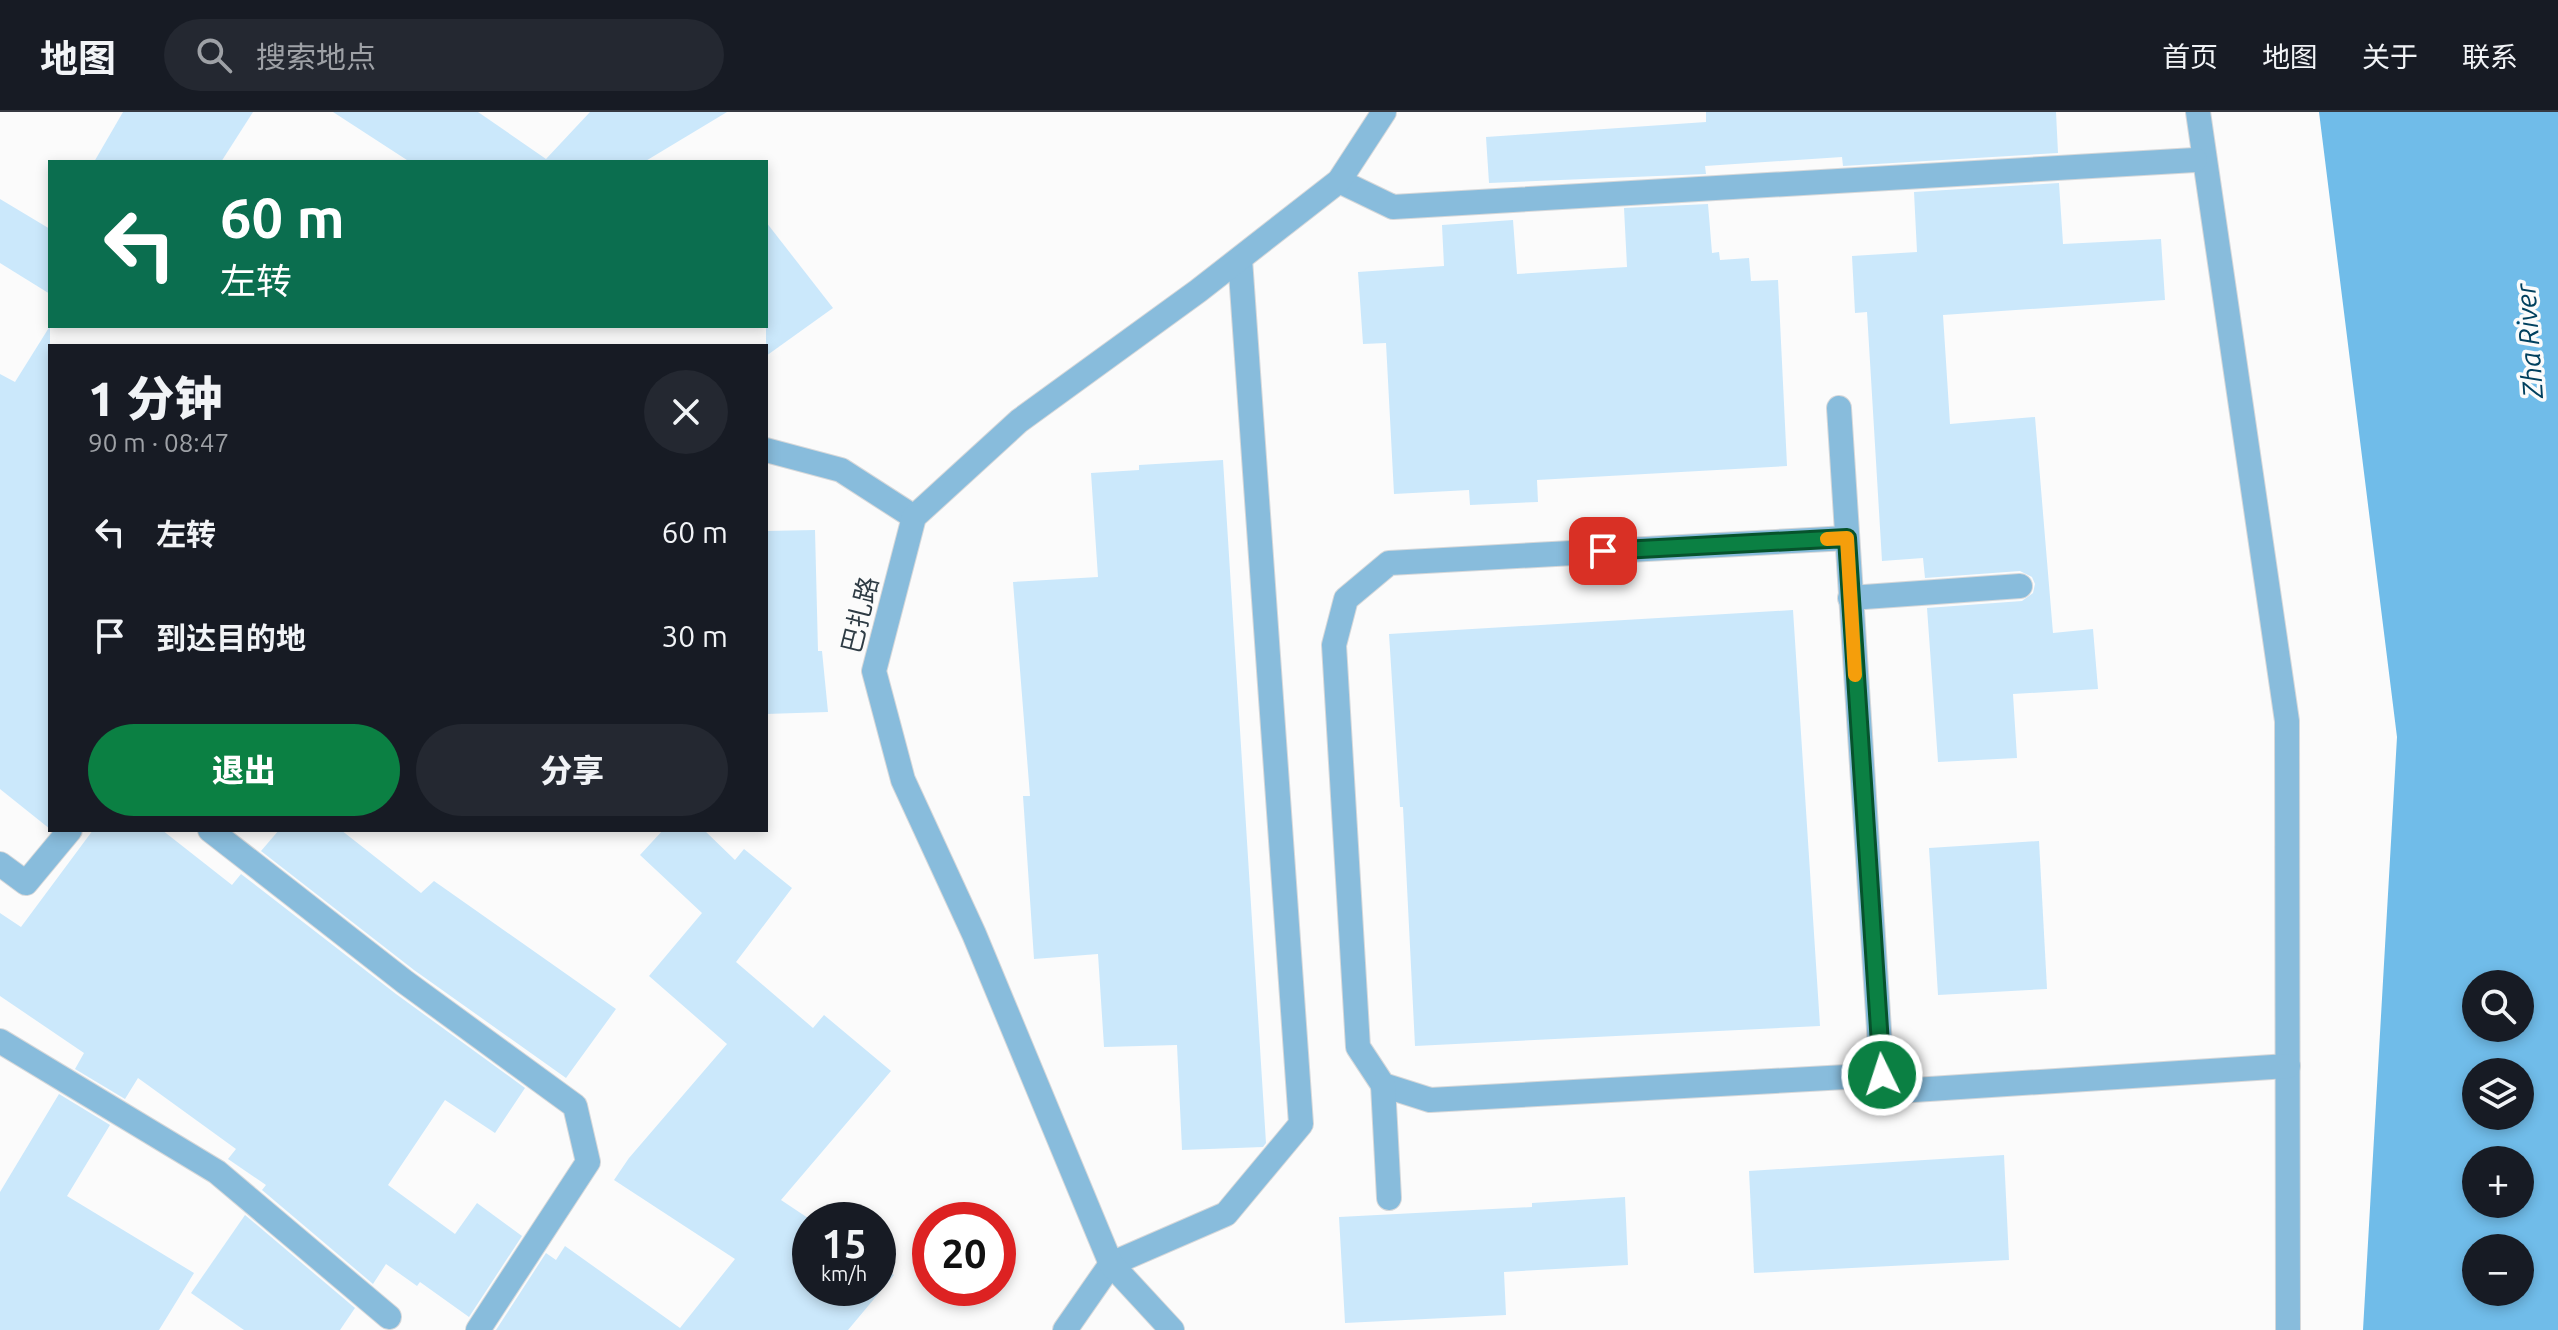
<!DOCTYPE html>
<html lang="zh">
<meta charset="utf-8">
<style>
:root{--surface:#171b24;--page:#242831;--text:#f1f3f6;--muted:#9ea1a6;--line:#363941;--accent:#0b8043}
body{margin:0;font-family:Ubuntu,"Noto Sans SC",sans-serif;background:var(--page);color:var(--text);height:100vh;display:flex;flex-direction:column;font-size:30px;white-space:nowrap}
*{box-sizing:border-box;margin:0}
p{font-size:26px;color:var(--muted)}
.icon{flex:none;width:44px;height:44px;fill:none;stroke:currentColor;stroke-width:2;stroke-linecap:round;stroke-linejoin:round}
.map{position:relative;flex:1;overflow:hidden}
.drawer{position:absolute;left:48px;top:232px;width:720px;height:488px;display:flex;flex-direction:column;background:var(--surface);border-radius:0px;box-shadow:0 4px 12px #0003}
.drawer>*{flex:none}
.banner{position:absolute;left:48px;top:48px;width:720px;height:168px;border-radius:0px;box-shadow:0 4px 12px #0003;background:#0b6e4f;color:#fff;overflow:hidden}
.buttons{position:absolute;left:2462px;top:858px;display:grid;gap:16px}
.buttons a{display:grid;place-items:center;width:72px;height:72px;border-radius:50%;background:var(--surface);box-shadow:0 4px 12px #0003;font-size:40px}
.speed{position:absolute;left:792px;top:1090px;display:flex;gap:16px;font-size:40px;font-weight:700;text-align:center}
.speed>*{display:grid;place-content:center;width:104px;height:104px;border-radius:50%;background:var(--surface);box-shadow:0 4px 12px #0003;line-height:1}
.speed small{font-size:20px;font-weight:400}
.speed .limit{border:12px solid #d22;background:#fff;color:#111}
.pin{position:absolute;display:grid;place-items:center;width:68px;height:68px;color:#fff;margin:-34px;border-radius:16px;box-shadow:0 4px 12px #0006}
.me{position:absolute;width:88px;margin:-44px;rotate:356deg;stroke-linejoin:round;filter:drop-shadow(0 0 6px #0008)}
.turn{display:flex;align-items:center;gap:28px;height:168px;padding:0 40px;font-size:36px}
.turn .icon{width:104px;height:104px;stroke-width:2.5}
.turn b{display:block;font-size:56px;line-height:68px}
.round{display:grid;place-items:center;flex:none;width:84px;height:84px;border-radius:42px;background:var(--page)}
.headline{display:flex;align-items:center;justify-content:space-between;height:136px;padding:0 40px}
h1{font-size:48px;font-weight:800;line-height:60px}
.cta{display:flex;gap:16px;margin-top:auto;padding:16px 40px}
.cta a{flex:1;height:92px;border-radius:48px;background:var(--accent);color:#fff;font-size:32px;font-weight:800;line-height:92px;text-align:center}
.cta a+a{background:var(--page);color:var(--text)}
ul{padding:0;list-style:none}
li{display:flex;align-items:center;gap:24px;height:104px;padding:0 40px}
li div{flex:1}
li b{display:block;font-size:30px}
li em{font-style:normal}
header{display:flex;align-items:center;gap:48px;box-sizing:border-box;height:112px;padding:0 40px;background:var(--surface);border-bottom:2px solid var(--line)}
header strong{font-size:38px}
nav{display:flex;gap:44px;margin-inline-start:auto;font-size:28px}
.search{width:560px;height:72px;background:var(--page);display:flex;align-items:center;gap:20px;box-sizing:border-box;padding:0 28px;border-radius:44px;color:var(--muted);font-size:30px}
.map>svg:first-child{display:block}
</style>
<header>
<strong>地图</strong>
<div class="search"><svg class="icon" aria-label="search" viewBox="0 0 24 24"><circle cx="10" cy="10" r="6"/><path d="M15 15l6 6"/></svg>搜索地点</div>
<nav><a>首页</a><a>地图</a><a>关于</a><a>联系</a></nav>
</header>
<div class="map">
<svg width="2558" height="1218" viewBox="0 0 2558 1218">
<rect width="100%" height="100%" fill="#fbfbfb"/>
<!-- water -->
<path fill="#70bce9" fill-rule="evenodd" d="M2319 0H2558V1218H2363L2397 625ZM2476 872H2520V916H2476ZM2476 960H2520V1004H2476ZM2476 1048H2520V1092H2476ZM2520 1136V1180H2476V1136Z"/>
<!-- building -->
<g fill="#cbe8fb">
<path d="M123 0H253L221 50H94Z"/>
<path d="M333 0H478L546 47 590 0H727L644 50H410Z"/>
<path d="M1706 0H2056L2058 41 1843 54 1842 45 1705 54 1706 62 1489 71 1486 25 1706 10Z"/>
<path d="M2059 71 2063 132 2161 127 2165 188 1943 203 1950 312 2035 305 2053 521 2093 517 2098 577 2013 582 2017 646 1938 650 1927 496 2022 489 2033 481 2035 472 2032 465 2020 459 1925 466 1923 446 1882 449 1867 200 1855 201 1852 144 1917 140 1914 80Z"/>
<path d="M0 87 50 117V182L0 151Z"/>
<path d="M1708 92 1712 141 1719 140 1720 148 1749 146 1751 169 1778 168 1787 354 1537 368 1538 390 1470 393 1469 378 1394 382 1386 231 1363 232 1358 160 1444 154 1442 113 1513 108 1517 162 1627 155 1624 96Z"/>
<path d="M766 110 833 196 766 244Z"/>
<path d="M50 214V717L0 677V262L15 270Z"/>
<path d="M1223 348 1266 1031 1263 1035 1182 1038 1177 933 1104 935 1098 842 1034 847 1023 684H1030L1013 470 1098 465 1091 361 1139 358V353Z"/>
<path d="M815 418 818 539H822L828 600 766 602V419Z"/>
<path d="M1793 498 1820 914 1415 934 1403 695H1400L1389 522Z"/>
<path d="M93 718H162L232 773 241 762 396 882 525 976 495 1021 445 988 388 1073 455 1122 477 1091 522 1124 469 1205 420 1170 417 1174 386 1152 373 1172 262 1078 266 1073 228 1047 236 1037 138 966 125 987 75 957 84 941 0 884V801L21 815Z"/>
<path d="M279 718H341L421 781 434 769 616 897 566 966 414 858 261 739Z"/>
<path d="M663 718H704L735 748 744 737 792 776 736 850 813 916 824 903 891 959 781 1088 811 1108 810 1176H878V1152L894 1163 848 1218H496L546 1141 556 1148 565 1134 680 1216 735 1147 614 1068 629 1046 727 932 649 864 702 801 640 743Z"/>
<path d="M2039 729 2047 877 1938 883 1929 736Z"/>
<path d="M59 982 110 1013 67 1084 194 1161 159 1218H0V1080Z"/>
<path d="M2004 1043 2009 1148 1754 1161 1749 1059Z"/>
<path d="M1625 1085 1628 1153 1504 1160 1506 1203 1345 1211 1339 1105 1532 1095V1091Z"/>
<path d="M245 1103 355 1196 340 1218H244L191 1181Z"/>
</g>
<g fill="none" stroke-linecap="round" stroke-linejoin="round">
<defs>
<g id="minor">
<path d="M2198 0 2287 609 2288 1218"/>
<path d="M1339 69 1393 95 2195 48"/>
<path d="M1839 296 1883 980 2288 954"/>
<path d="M766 338 841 358 914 405"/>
<path d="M1847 426 1389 451 1346 487 1334 533 1358 935 1383 973 1430 988 1882 963"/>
<path d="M1850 486 2020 474"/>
<path d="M210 718 405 870 575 994 588 1050 478 1218"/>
<path d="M0 752 26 771 70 718"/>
<path d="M0 929 217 1060 389 1205"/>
<path d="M1383 973 1389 1086"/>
<path d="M1065 1218 1111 1152 1226 1102 1301 1012 1240 147"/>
<path d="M1172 1218 1111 1152 974 822 903 668 874 559 914 405 1019 309 1198 179 1339 69 1384 0"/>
</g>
</defs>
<!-- minor casing -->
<use href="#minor" stroke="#d6d8da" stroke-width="26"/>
<!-- minor -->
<use href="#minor" stroke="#88bcdc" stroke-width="24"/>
</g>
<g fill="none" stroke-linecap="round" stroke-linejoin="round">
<defs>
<path id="route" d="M1603 439 1847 426 1882 963"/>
</defs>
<!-- route casing -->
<use href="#route" stroke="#07532c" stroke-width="20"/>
<!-- route -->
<use href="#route" stroke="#0b8043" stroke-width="14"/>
<!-- slow -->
<path stroke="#f59e0b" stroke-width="14" d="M1827 427 1847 426 1855 563"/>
</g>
<g text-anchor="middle" stroke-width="7" stroke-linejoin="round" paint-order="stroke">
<!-- street labels -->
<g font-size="26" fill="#2e3b44" stroke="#fbfbfb">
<text transform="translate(860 503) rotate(-76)" y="9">巴扎路</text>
</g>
<!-- water labels -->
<g font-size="28" font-style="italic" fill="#00405e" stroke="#fbfbfb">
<text transform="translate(2529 229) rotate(-94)" y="10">Zha River</text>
</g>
</g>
</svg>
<div class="buttons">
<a><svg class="icon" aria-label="search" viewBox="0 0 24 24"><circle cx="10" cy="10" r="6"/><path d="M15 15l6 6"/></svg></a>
<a><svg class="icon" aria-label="layers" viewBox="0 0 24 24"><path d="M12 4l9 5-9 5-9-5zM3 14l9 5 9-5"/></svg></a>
<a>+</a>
<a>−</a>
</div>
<div class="speed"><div>15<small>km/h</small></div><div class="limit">20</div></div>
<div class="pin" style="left:1603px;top:439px;background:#d93025"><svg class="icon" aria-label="arrive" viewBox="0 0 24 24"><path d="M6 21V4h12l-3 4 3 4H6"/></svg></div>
<svg class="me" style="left:1882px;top:963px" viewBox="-20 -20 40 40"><circle r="17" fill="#0b8043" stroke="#fff" stroke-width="3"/><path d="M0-11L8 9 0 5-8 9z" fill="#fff"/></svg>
<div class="banner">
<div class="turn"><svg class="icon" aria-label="left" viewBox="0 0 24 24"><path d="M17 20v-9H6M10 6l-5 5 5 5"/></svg><div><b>60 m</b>左转</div></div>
</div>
<section class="drawer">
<div class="headline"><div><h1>1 分钟</h1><p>90 m · 08:47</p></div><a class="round"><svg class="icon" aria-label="close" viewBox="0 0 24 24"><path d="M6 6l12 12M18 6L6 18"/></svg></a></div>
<ul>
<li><svg class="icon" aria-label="left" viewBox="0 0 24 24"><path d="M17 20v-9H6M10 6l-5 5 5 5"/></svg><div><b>左转</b></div><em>60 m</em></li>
<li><svg class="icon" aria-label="arrive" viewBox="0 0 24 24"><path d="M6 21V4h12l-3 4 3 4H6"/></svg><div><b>到达目的地</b></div><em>30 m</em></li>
</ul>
<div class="cta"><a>退出</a><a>分享</a></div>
</section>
</div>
